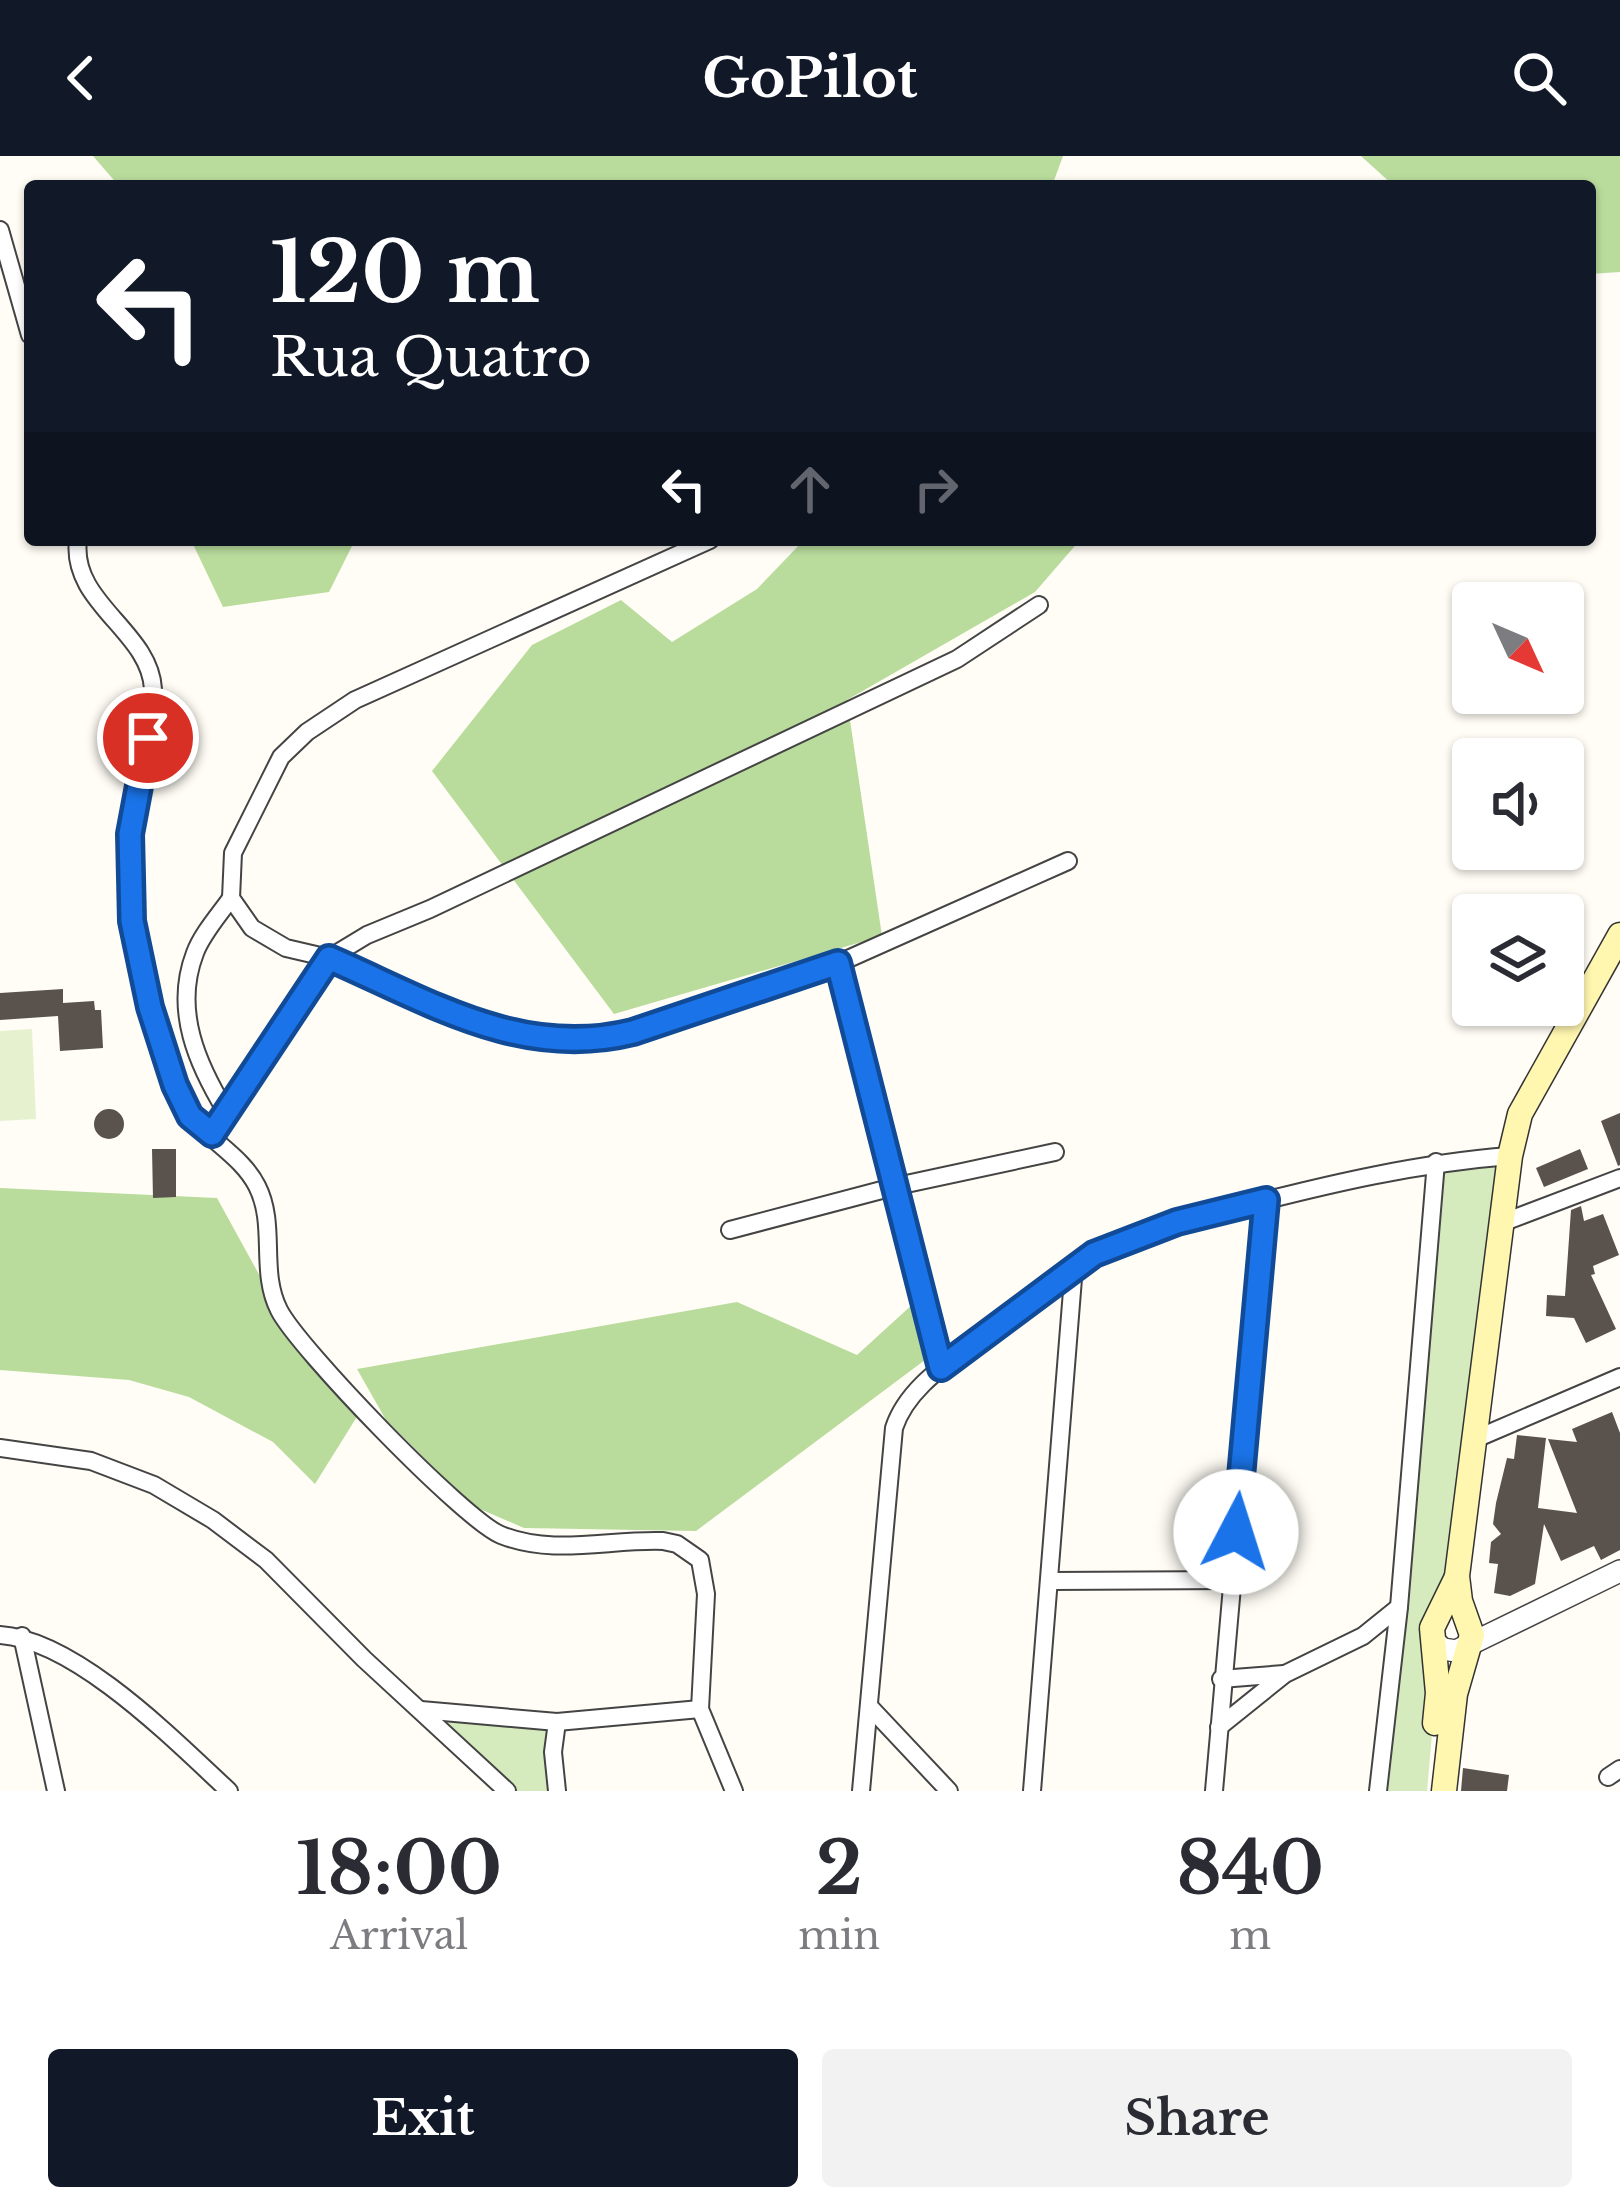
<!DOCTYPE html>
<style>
:root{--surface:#fff;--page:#f2f2f3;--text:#2b2b33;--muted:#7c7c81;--accent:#111827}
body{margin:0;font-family:"Libre Baskerville",serif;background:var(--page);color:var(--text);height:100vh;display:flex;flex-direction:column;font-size:45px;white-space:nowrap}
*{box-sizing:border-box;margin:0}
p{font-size:39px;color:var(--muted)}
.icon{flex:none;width:66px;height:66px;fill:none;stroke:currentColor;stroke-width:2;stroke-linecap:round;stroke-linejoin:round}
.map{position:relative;height:1635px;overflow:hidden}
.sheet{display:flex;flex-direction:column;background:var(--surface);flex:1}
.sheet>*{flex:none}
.top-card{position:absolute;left:24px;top:24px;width:1572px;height:366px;border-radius:12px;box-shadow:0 3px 9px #0004;background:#111827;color:#fff;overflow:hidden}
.needle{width:78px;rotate:134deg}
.tools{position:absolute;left:1452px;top:426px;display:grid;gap:24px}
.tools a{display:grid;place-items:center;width:132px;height:132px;border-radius:12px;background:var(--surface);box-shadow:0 3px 9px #0004;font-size:60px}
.pin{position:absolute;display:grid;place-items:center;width:102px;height:102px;color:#fff;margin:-51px;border:6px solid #fff;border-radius:50%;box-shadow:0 3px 12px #0007}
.me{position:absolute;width:132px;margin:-66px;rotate:5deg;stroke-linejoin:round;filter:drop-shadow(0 0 9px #0008)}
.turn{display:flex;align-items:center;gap:42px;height:252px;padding:0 48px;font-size:54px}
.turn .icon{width:156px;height:156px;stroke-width:2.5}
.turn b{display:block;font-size:84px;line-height:102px}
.lanes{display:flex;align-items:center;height:114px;padding:0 48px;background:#0003;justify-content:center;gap:60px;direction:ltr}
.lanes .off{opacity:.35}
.eta{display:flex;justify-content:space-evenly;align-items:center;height:204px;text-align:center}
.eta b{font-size:72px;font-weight:700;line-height:84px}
.button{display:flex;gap:24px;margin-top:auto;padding:24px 48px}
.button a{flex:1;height:138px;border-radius:12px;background:var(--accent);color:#fff;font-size:48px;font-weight:700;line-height:138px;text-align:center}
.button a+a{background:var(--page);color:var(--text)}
header{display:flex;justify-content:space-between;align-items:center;height:156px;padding:0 48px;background:var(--accent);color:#fff;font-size:54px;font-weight:700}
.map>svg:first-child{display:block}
</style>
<header><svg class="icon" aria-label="back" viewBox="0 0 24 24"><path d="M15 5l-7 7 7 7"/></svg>GoPilot<svg class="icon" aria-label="search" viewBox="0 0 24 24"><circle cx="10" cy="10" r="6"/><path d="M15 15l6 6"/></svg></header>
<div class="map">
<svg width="1620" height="1635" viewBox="0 0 1620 1635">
<rect width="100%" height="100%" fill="#fffdf5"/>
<!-- green -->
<g fill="#d5ebbd">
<path d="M1505 1003 1438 1510 1427 1635H1380L1443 1010Z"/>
<path d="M421 1554 557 1566V1635H507Z"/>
</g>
<!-- forest -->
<g fill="#b9dc9c">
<path d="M93 0H1063L1052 30H119Z"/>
<path d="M1361 0H1620V116L1590 118V30H1394Z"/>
<path d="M191 384H355L329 436 223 451Z"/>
<path d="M804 384H1080L1035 436 847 544 882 780 614 858 432 615 532 489 621 444 672 486 757 433Z"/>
<path d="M0 1032 217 1042 278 1153 363 1251 315 1328 273 1286 189 1241 129 1224 0 1214Z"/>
<path d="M737 1146 857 1199 914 1147 925 1204 696 1375 524 1372 473 1350 386 1264 357 1213Z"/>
</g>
<!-- pitch -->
<path fill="#e6f2cf" d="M32 873 36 963 0 965V875Z"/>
<!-- building -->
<g fill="#5a524d">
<path d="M63 833V847L94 845 95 854H101L103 892 60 895 58 860 0 864V837Z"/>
<circle cx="109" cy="968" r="15"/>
<path d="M1620 957V1009L1618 1010 1601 965Z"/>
<path d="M152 993H176V1041L153 1042Z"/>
<path d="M1580 993 1588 1013 1544 1031 1536 1012Z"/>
<path d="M1581 1050 1584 1065 1603 1058 1619 1099 1593 1110 1595 1118 1591 1119 1616 1173 1586 1187 1574 1162 1546 1160 1547 1139 1565 1140 1571 1054Z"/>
<path d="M1612 1256 1620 1277V1394L1601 1404 1594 1390 1561 1405 1544 1368 1535 1428 1510 1440 1494 1437 1498 1408 1489 1407 1491 1386 1501 1378 1493 1368 1496 1347 1507 1302 1514 1303 1517 1279 1546 1282 1538 1352 1577 1357 1548 1283 1577 1286 1572 1273Z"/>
<path d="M1463 1612 1509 1619 1507 1635H1461Z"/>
</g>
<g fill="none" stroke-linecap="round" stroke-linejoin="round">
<defs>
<g id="minor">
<path d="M0 74 30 179"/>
<path d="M78 384C70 447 150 475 153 533 155 560 147 588 142 614 133 664 125 716 132 767 139 815 162 920 189 958 208 984 242 1000 257 1030 277 1069 259 1115 279 1154 298 1192 464 1364 501 1379 553 1400 609 1383 663 1385L677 1388 700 1404 706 1438 700 1553 734 1635"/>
<path d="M710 384 355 544 307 576 281 601 233 697 231 742 252 772 286 792 329 802 481 869 523 881 600 884 633 876 839 807 1068 705"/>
<path d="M839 807 941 1212"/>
<path d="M227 957C197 908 173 854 195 797 202 778 219 759 231 742"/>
<path d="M213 978 329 802 367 779 430 753 957 503 1039 449"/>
<path d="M1499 1068 1620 1022"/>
<path d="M730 1074 897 1030 1055 996"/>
<path d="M1473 1284 1620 1221"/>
<path d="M0 1292 91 1305 154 1329 213 1364 266 1404 364 1503 507 1635"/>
<path d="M1051 1425 1232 1424"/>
<path d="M0 1479C76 1484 174 1584 229 1635"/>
<path d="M22 1480 56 1635"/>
<path d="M1221 1523 1284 1518"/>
<path d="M869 1550 949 1635"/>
<path d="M421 1554 557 1566 700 1553"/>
<path d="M1219 1571 1285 1518 1363 1480 1399 1451"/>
<path d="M1608 1621 1620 1613"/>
<path d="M557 1635 553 1596 557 1566"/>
<path d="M861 1635 894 1272C907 1232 949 1206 981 1181 1019 1152 1057 1117 1100 1095 1143 1072 1193 1063 1240 1051 1329 1028 1418 1007 1510 1000"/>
<path d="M1032 1635 1074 1110"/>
<path d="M1214 1635 1266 1044"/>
<path d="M1378 1635 1399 1451 1436 1006"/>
</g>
<path id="tertiary" d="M1434 1485 1443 1493 1456 1495 1620 1415"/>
<g id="secondary">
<path d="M1435 1567 1438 1537 1432 1472 1456 1423"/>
<path d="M1444 1635 1455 1538 1472 1479 1460 1445 1457 1420 1510 1000 1520 958 1620 779"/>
</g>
</defs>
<!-- minor casing -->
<use href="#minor" stroke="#444" stroke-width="20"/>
<!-- tertiary casing -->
<use href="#tertiary" stroke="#444" stroke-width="24"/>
<!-- secondary casing -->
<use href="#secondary" stroke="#333" stroke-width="27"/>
<!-- minor -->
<use href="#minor" stroke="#fff" stroke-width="16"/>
<!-- tertiary -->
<use href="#tertiary" stroke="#fff" stroke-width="21"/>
<!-- secondary -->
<use href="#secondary" stroke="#fff6b0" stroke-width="24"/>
</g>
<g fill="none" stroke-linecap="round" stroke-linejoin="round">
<defs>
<path id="route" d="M148 582 130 678 132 765 150 851 175 929 190 960 212 978 329 802C428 845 521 904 633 876L838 807 941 1212 1094 1098 1177 1066 1266 1044 1236 1376"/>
</defs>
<!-- route casing -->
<use href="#route" stroke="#114b97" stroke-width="30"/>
<!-- route -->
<use href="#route" stroke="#1a73e8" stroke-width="21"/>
</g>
</svg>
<div class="tools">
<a><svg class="needle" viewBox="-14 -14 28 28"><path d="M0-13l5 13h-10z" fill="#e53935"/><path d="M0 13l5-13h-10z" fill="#7c7c81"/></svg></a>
<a><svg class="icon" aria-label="sound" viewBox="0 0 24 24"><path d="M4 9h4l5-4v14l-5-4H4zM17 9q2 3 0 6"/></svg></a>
<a><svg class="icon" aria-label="layers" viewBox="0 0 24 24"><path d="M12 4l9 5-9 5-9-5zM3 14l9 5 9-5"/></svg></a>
</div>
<div class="pin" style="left:148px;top:582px;background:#d93025"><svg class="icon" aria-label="arrive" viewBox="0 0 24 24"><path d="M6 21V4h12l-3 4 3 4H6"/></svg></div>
<svg class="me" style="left:1236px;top:1376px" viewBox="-20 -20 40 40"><circle r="19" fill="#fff"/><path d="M0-13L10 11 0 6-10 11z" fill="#1a73e8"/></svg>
<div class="top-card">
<div class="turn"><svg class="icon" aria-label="left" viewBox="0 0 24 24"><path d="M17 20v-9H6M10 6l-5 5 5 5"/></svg><div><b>120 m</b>Rua Quatro</div></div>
<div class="lanes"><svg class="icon" aria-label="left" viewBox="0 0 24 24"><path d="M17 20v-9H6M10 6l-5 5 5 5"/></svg><svg class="icon off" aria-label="ahead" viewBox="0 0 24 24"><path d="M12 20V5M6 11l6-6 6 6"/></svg><svg class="icon off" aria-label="right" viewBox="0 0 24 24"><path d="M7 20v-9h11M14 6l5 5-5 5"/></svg></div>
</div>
</div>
<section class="sheet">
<div class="eta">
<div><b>18:00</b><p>Arrival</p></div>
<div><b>2</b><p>min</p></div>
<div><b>840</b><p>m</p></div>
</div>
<div class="button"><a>Exit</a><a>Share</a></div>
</section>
